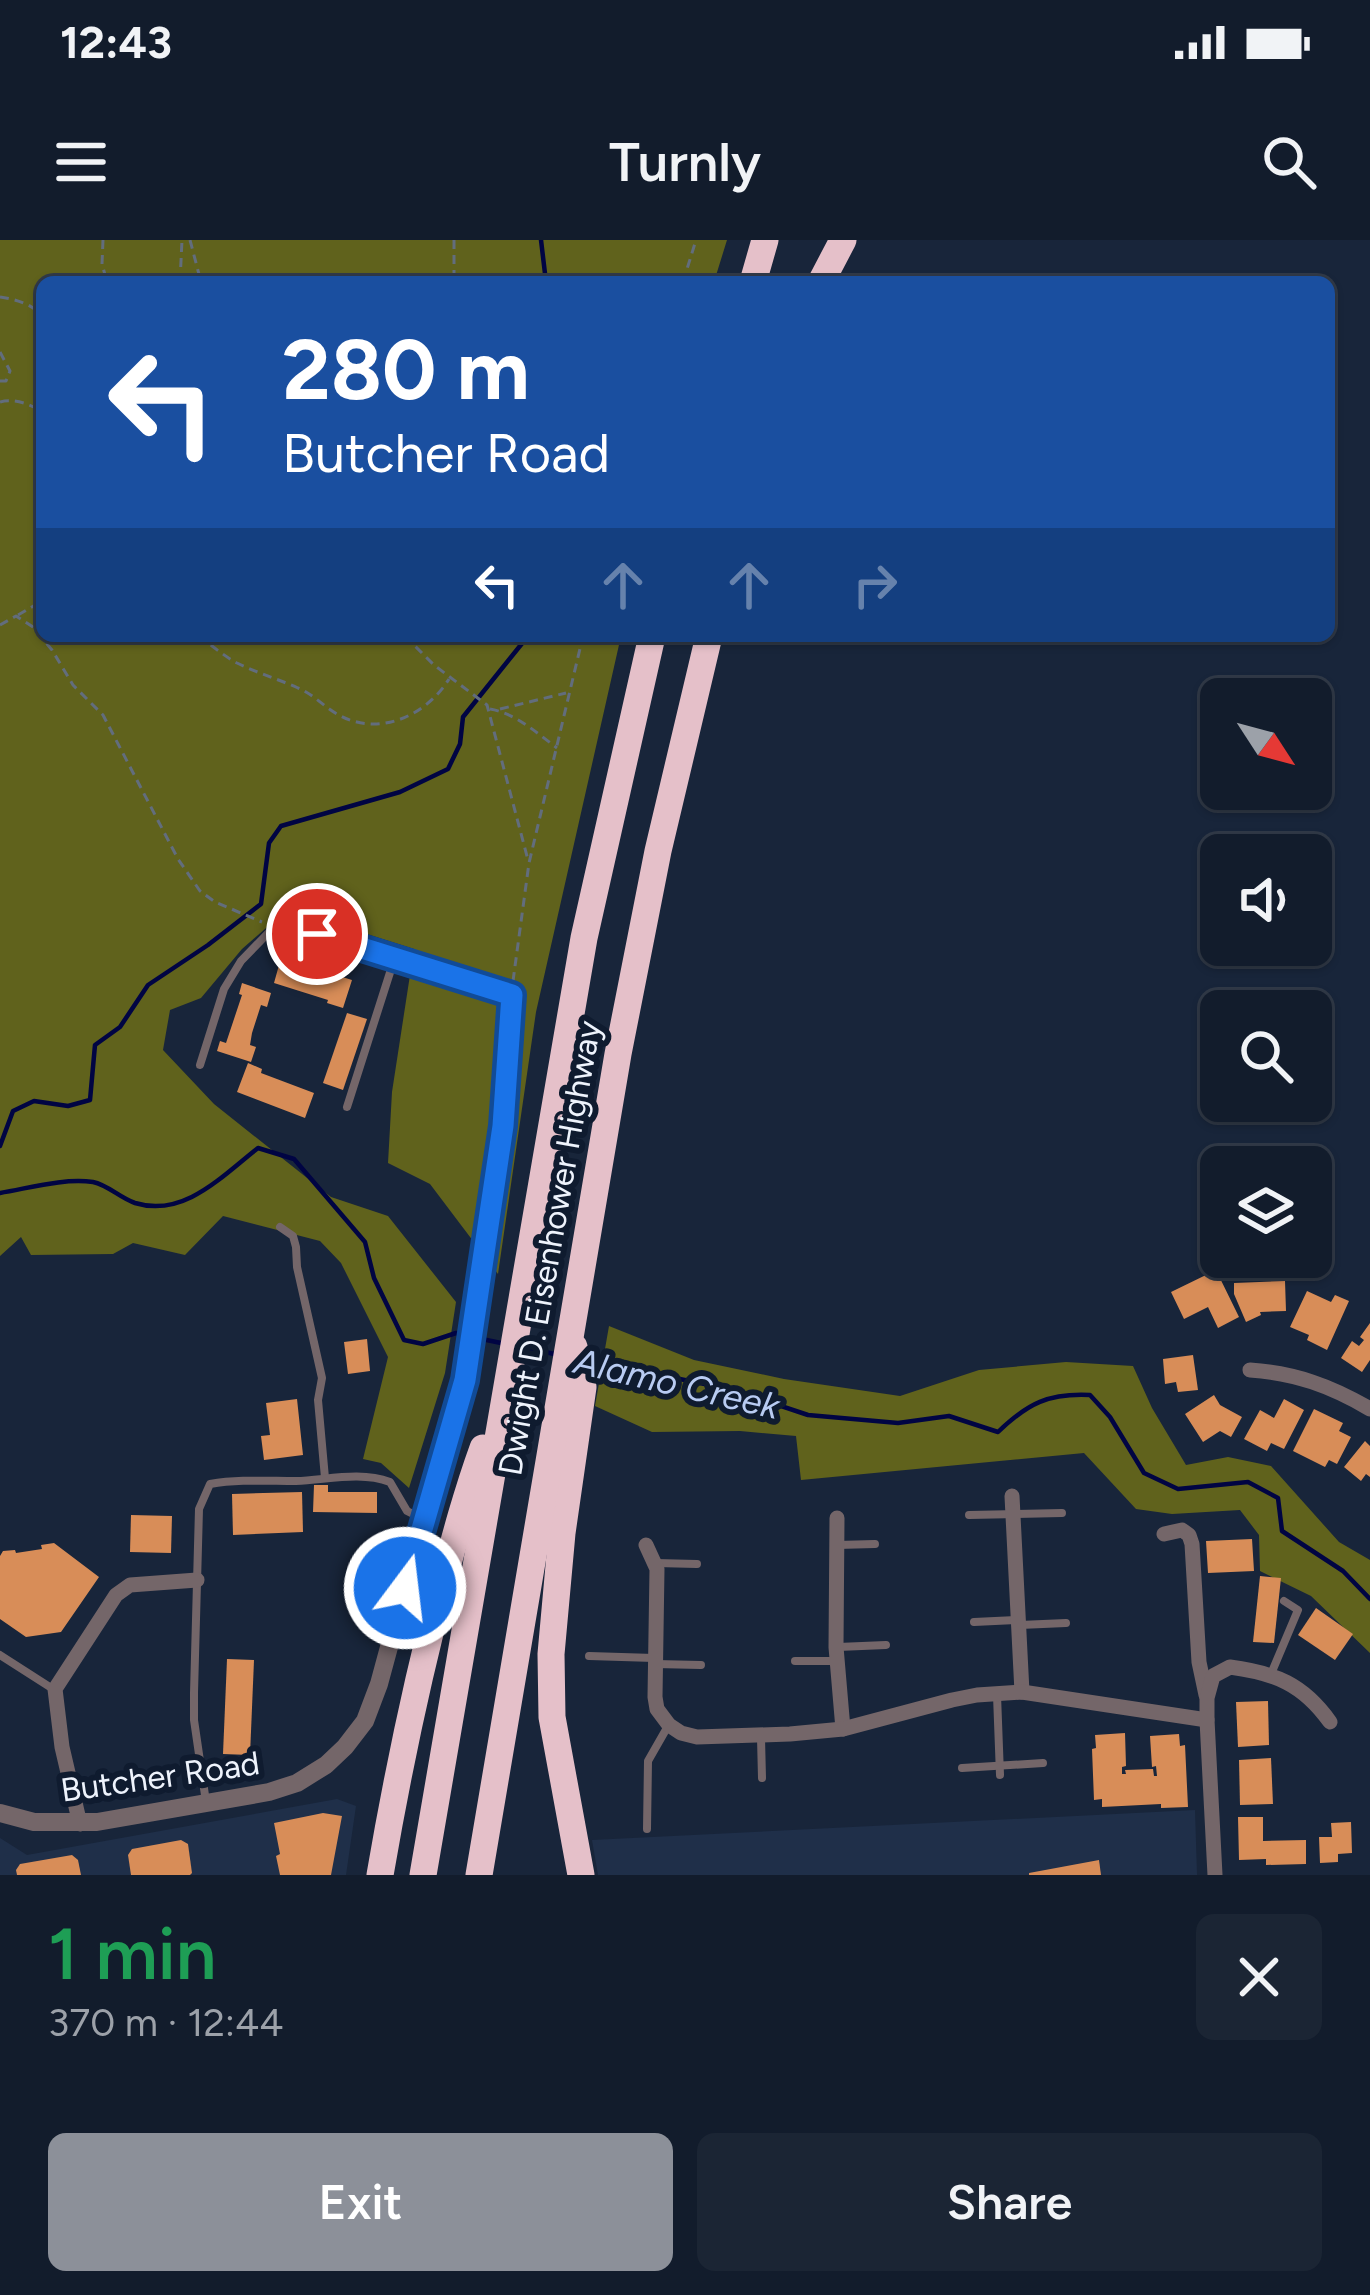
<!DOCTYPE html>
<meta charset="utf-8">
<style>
:root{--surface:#121c2c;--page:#1b2534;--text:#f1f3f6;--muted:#9ca1a9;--line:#313a48;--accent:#8c9099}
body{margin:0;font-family:Figtree,sans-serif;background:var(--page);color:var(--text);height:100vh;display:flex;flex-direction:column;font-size:45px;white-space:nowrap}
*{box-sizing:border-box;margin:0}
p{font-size:39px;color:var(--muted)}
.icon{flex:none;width:66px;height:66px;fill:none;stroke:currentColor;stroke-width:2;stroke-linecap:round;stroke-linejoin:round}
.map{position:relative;height:1635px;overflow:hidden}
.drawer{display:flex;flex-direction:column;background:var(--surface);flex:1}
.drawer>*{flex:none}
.hud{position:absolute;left:36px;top:36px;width:1299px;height:366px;border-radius:18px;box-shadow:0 3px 9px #0004,0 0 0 3px var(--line);background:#1a4fa0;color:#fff;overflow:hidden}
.needle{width:78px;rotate:126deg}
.buttons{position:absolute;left:1200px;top:438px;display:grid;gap:24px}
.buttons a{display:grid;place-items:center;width:132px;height:132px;border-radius:18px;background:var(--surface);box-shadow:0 3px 9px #0004,0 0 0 3px var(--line);font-size:60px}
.pin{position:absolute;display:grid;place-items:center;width:102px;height:102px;color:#fff;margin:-51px;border:6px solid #fff;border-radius:50%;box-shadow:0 3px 12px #0007}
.me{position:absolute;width:132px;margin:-66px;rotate:15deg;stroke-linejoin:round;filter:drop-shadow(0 0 9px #0008)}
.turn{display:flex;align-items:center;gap:42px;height:252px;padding:0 48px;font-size:54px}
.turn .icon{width:156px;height:156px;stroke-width:2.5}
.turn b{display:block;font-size:84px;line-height:102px}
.lanes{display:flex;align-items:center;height:114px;padding:0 48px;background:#0003;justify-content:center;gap:60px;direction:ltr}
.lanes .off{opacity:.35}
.round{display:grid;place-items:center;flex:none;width:126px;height:126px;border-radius:18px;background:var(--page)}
.summary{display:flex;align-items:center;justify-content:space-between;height:204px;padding:0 48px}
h1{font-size:72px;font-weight:600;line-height:90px;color:#1e9e55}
.button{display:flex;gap:24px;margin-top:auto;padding:24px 48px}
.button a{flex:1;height:138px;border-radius:18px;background:var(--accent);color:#fff;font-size:48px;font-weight:600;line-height:138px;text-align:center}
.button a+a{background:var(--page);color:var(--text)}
.status{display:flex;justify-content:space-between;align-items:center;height:84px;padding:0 60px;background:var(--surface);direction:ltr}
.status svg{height:33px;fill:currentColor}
header{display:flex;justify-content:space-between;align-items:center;height:156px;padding:0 48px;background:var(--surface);font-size:54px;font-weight:600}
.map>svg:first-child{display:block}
</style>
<div class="status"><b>12:43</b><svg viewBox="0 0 49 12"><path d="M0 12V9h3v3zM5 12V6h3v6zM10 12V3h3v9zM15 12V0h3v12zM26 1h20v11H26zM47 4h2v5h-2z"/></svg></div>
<header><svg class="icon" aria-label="menu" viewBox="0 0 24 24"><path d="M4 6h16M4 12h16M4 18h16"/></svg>Turnly<svg class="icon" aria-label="search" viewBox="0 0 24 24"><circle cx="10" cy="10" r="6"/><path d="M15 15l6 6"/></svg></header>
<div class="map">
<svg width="1370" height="1635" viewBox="0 0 1370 1635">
<rect width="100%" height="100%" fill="#18253a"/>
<!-- built -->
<g fill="#1f2f49">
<path d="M337 1559 356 1566 346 1635H0V1598L27 1615Z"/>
<path d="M1195 1570 1197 1635H598L592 1600Z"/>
</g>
<!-- forest -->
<g fill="#60621c">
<path d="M0 0H727L714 42H42V396H621L536 772 498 1034 430 944 388 923 392 852 414 709 288 669 242 709 201 758 170 770 163 810 214 864 331 957 388 976 456 1062 445 1133 409 1248 381 1223 363 1219 388 1117 341 1023 320 1001 223 976 185 1015 133 1003 113 1014 31 1015 21 997 0 1016Z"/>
<path d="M609 1086 694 1120 784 1139 900 1156 979 1130 1066 1122 1133 1126 1152 1168 1186 1225 1228 1217 1271 1226 1339 1302 1370 1320V1413L1311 1356 1260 1331 1259 1295 1240 1270 1172 1274 1136 1269 1084 1213 801 1240 796 1196 740 1191 652 1192 595 1166Z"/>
</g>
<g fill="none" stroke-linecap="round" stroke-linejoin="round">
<!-- stream -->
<g stroke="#000443" stroke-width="4.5">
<path d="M541 0 546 42"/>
<path d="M0 906 13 871 34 861 68 866 90 860 95 805 120 787 148 745 208 705 261 664 269 603 281 586 400 552 448 529 460 504 463 477 528 396"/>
<path d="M0 953C30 948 63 938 93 942 108 945 120 958 135 963 184 978 222 936 258 908L294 919 365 1002 374 1038 404 1100 423 1104 456 1093 466 1096"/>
<path d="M477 1098 501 1103"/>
<path d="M524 1107 554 1114"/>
<path d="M589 1121 730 1149 808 1175 898 1183 949 1176 998 1192C1028 1163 1049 1153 1090 1155L1110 1177 1144 1233 1178 1249 1248 1242 1278 1258 1282 1291 1343 1331 1370 1359"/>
</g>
</g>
<!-- building -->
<g fill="#d88d58">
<path d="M281 718 352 740 343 768 327 763 328 760 274 743Z"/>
<path d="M242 743 271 753 267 767 261 765 252 793 250 805 256 807 251 822 217 811 220 801 226 803 242 755 239 754Z"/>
<path d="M347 773 367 779 343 850 323 843Z"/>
<path d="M248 823 262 829 261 833 314 853 305 878 237 852Z"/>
<path d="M1215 1028 1239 1077 1218 1088 1208 1067 1184 1079 1171 1052 1208 1034 1207 1032Z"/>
<path d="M1285 1041 1286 1071 1260 1072 1261 1075 1246 1082 1234 1054V1043Z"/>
<path d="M1307 1051 1331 1062 1335 1055 1349 1061 1327 1110 1307 1100 1309 1095 1290 1087Z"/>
<path d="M1370 1083V1120L1362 1132 1341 1118 1352 1101 1359 1106 1364 1100 1360 1097Z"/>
<path d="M367 1099 370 1131 348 1134 344 1102Z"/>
<path d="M1193 1115 1198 1150 1178 1152 1176 1142 1165 1144 1163 1119Z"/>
<path d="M1214 1155 1220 1165 1242 1177 1231 1197 1220 1191 1203 1202 1185 1174Z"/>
<path d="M297 1159 303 1215 264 1220 261 1196 270 1195 266 1163Z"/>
<path d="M1284 1159 1304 1170 1284 1209 1271 1203 1267 1211 1244 1199 1260 1170 1274 1178Z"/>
<path d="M1314 1169 1343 1183 1339 1191 1351 1197 1337 1224 1329 1220 1325 1227 1293 1211Z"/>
<path d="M1365 1201 1370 1206V1237L1366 1234 1361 1241 1344 1227Z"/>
<path d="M314 1245H328V1252H377V1273L313 1272Z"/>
<path d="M302 1252 303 1292 233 1295 232 1254Z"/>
<path d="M131 1275 172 1276 171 1313 130 1312Z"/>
<path d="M1252 1299 1254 1331 1208 1333 1206 1301Z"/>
<path d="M54 1303 99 1337 61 1392 26 1397 0 1379V1316L3 1311 15 1310 16 1313 42 1309 41 1305Z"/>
<path d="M1260 1336 1281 1338 1274 1403 1253 1402Z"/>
<path d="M1316 1368 1353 1394 1335 1420 1298 1395Z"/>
<path d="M227 1419 254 1420 250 1515 223 1514Z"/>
<path d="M1268 1461 1269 1505 1238 1507 1236 1462Z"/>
<path d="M1125 1493 1126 1526 1122 1527V1534H1126L1125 1530 1153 1529 1154 1536H1157L1156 1526 1152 1527 1150 1496 1179 1494 1180 1506 1185 1505 1188 1567 1161 1568V1564L1102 1567V1559L1094 1560 1092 1509 1096 1508 1095 1495Z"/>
<path d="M1271 1518 1273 1564 1240 1565 1239 1520Z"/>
<path d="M323 1573 342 1576 331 1635H280L276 1616 280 1614 274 1583Z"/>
<path d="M1238 1577H1263V1601L1306 1600V1624L1266 1625V1619L1239 1620Z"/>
<path d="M1351 1582 1352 1613 1338 1614V1622L1320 1623 1319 1597H1332L1331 1583Z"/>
<path d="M181 1600 188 1604 192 1633 190 1635H131L128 1615 132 1609Z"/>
<path d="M72 1615 78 1620 81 1635H17L16 1630 20 1624Z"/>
<path d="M1099 1620 1101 1635H1029V1633Z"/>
</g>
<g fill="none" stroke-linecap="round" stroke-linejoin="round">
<!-- path -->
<g stroke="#626d7d" stroke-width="3" stroke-dasharray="9 6" stroke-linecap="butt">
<path d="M103 0 102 24 107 42"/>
<path d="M190 0 201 42"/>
<path d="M454 0V42"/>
<path d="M180 42 182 0"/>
<path d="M683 42 696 0"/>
<path d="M0 57C14 59 34 64 42 77"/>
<path d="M0 112 10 131 6 141H0"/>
<path d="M0 162C13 158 31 164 42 172"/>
<path d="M18 375 42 361"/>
<path d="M0 385 16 376 33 387 52 410 73 445 103 475 178 619 200 651 215 662 262 682"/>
<path d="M199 396C211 405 224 416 237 423 257 433 278 439 298 448 313 454 323 466 337 474 378 498 426 476 449 439"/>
<path d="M405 396 434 425 487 465 528 620"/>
<path d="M490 469C515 473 537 493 557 508"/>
<path d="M500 469 566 453"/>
<path d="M513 741 529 623 583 396"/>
</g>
<!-- service -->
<g stroke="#746669" stroke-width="8">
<path d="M200 825 224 749 241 721 275 686 316 694"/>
<path d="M347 867 394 720"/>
<path d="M280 987 293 996 296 1007 297 1027 322 1138 318 1160 325 1238"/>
<path d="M969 1275 1062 1273"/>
<path d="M837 1305 875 1304"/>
<path d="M656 1323 697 1324"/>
<path d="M974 1382 1016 1380"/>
<path d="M1020 1385 1066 1383"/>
<path d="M838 1407 886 1405"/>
<path d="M0 1415 53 1449"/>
<path d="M589 1416 654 1418"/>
<path d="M795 1421H835"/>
<path d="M655 1424 701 1425"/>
<path d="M1271 1434 1298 1370 1284 1361"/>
<path d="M997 1455 1000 1535"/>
<path d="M761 1498 762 1538"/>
<path d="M962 1528 1043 1523"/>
<path d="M206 1562 194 1480V1453L199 1269 210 1244C239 1239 266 1241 296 1241 327 1240 360 1231 390 1242L407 1271 423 1279"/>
<path d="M647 1589 648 1521 668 1486"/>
</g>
<!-- minor -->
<g stroke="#746669" stroke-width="15">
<path d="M317 694 511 755"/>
<path d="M1250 1130C1295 1133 1331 1146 1370 1169"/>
<path d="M1012 1256 1022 1452"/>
<path d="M837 1278 836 1407 843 1489"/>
<path d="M1164 1294 1182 1290 1189 1295 1192 1304 1199 1422 1206 1455"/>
<path d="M646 1305 657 1329 655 1457 657 1469 669 1485 681 1493 697 1497 790 1494 843 1489 952 1460 977 1455 1022 1452 1207 1480"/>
<path d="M80 1584 62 1507 55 1449 116 1355 130 1345 197 1340"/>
<path d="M1215 1635 1207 1480V1458L1213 1436 1230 1427C1275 1433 1303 1444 1330 1482"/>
</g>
<!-- tertiary -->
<path stroke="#746669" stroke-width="18" d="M0 1573 34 1582H97L269 1552 297 1543 326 1525 345 1507 365 1481 379 1444 440 1219 462 1153 503 886 511 755"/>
<!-- motorway -->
<g stroke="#e5c0c9" stroke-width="27">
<path d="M753 42 765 0"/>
<path d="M821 42 843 0"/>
<path d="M574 1107 583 1147 562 1293 551 1414 552 1477 581 1635"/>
<path d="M380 1635C397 1536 417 1440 443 1342 455 1297 467 1252 483 1208"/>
<path d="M423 1635 584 698 652 396"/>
<path d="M479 1635 618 814 658 611 709 396"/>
</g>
</g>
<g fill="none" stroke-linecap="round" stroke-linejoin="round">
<defs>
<path id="route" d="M317 694 512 755 503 886 465 1140 405 1348"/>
</defs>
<!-- route casing -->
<use href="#route" stroke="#114b97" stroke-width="30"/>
<!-- route -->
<use href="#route" stroke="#1a73e8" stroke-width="21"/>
</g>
<g text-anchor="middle" stroke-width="12" stroke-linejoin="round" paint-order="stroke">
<!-- street labels -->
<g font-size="33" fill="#eef3fc" stroke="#0f1b2f">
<text transform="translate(549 1008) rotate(-80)" y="12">Dwight D. Eisenhower Highway</text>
<text transform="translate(160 1536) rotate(-8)" y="12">Butcher Road</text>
</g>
<!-- water labels -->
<g font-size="36" font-style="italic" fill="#b8cbf2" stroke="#0f1b2f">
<text transform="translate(677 1143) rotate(13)" y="13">Alamo Creek</text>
</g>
</g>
</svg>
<div class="buttons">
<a><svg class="needle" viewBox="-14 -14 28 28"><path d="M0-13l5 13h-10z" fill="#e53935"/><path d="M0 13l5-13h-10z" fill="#9ca1a9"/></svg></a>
<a><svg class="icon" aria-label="sound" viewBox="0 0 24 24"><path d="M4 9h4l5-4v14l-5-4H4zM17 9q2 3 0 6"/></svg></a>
<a><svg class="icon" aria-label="search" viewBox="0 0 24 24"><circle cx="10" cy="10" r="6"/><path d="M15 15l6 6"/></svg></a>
<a><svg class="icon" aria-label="layers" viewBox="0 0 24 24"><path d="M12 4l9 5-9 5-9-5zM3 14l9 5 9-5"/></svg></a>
</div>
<div class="pin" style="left:317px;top:694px;background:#d93025"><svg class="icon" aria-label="arrive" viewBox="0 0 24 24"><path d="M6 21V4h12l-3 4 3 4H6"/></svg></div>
<svg class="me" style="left:405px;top:1348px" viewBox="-20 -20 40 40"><circle r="17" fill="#1a73e8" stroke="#fff" stroke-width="3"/><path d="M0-11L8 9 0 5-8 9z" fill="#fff"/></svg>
<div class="hud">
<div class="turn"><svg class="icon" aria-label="left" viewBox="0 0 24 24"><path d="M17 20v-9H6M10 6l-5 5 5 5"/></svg><div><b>280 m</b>Butcher Road</div></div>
<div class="lanes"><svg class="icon" aria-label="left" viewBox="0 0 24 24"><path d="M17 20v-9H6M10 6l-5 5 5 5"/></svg><svg class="icon off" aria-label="ahead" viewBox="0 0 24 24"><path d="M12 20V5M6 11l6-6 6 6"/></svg><svg class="icon off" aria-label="ahead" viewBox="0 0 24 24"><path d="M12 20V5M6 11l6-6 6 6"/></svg><svg class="icon off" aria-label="right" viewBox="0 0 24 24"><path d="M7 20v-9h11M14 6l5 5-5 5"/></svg></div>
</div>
</div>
<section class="drawer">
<div class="summary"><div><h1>1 min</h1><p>370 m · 12:44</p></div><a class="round"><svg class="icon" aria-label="close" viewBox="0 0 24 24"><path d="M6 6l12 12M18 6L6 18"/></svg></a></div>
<div class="button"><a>Exit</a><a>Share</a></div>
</section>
